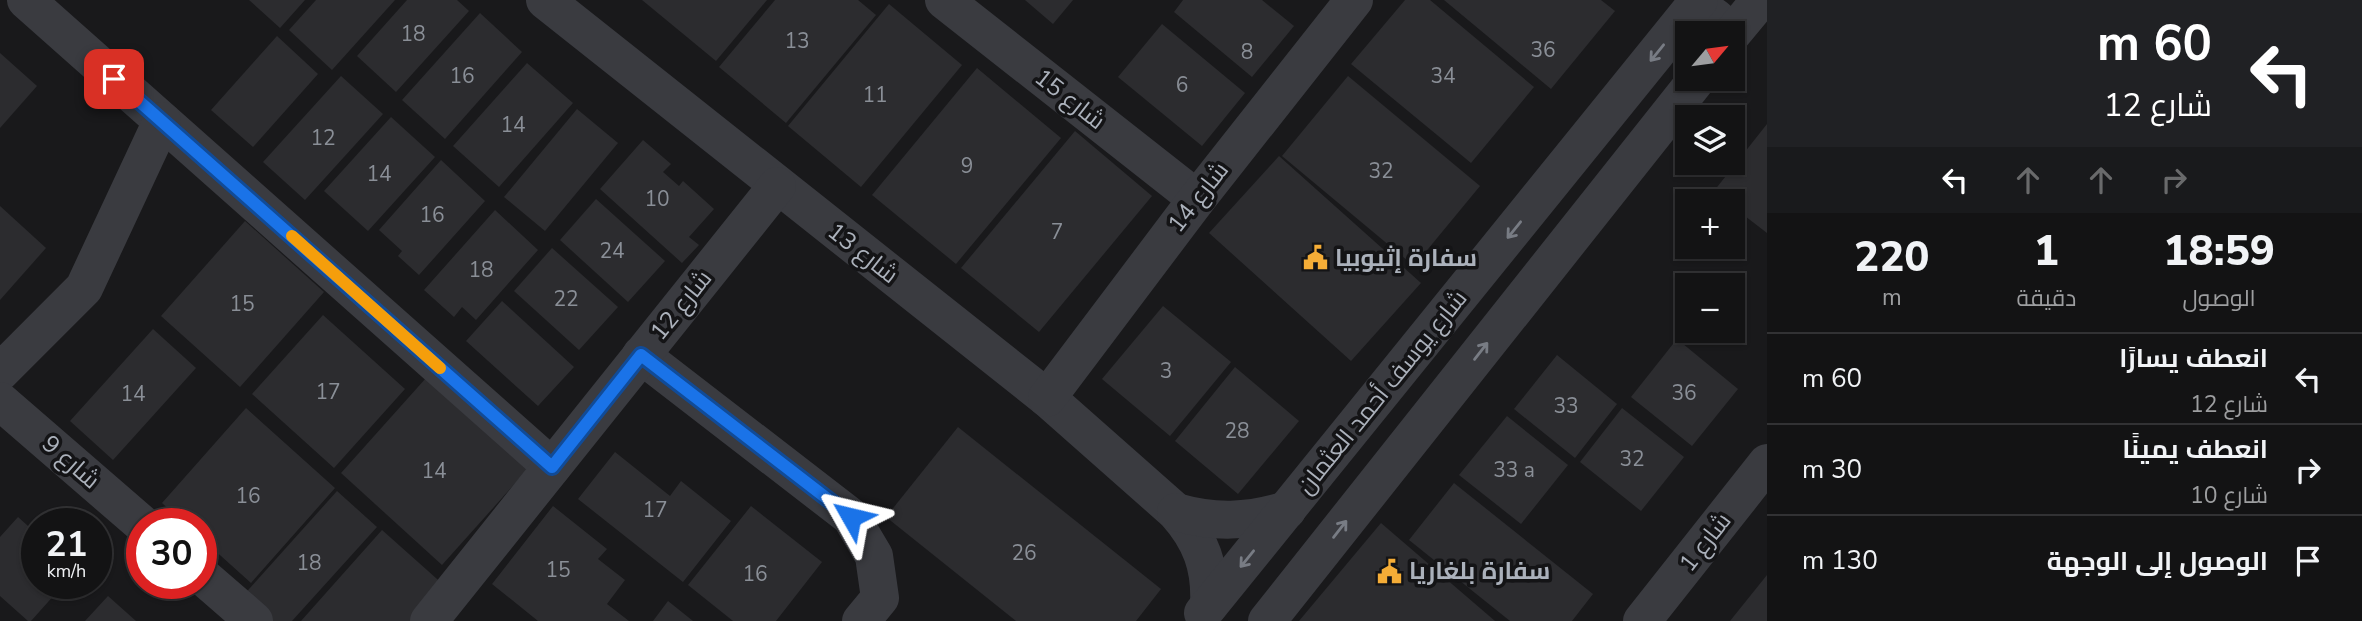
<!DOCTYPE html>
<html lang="ar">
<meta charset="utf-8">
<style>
:root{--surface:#131314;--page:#1c1c1d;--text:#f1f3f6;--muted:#9d9ea0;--line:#323234}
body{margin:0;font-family:"Nunito Sans",Cairo,sans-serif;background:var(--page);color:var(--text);direction:rtl;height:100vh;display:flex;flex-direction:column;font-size:26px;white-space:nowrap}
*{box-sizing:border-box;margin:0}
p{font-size:23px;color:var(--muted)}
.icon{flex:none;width:38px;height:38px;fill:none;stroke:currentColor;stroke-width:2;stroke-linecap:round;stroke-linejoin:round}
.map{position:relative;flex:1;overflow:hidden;direction:ltr}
.details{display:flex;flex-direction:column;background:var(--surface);width:595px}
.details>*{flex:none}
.hud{background:#202124;color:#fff;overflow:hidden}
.needle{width:46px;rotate:61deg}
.controls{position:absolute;left:1675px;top:21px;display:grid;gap:14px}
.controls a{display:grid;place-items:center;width:70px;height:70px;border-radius:0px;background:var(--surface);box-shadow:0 2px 5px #0004,0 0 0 2px var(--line);font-size:35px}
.speed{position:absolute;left:21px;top:508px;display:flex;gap:14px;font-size:35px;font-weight:700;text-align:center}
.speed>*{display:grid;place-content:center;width:91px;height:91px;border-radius:50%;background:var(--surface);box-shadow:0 2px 5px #0004,0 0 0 2px var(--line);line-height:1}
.speed small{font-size:18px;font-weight:400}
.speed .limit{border:10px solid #d22;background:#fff;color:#111}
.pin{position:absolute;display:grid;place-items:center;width:60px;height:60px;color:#fff;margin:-30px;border-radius:14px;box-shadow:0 4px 10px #0006}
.me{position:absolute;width:77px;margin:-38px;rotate:307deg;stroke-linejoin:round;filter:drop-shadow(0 0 5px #0008)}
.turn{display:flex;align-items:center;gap:24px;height:147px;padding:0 35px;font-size:32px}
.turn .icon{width:91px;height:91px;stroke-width:2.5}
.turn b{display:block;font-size:49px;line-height:60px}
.lanes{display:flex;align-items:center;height:66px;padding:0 35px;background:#0003;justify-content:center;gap:35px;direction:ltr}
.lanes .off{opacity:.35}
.eta{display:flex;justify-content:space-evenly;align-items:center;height:119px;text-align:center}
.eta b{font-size:42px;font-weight:800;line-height:49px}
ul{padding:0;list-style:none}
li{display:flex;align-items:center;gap:21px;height:91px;padding:0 35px;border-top:2px solid var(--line)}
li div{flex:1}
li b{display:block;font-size:26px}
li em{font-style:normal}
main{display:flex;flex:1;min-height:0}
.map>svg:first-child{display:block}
</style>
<main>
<section class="details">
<div class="hud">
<div class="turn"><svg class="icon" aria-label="left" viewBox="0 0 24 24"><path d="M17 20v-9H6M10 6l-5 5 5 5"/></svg><div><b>60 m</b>شارع 12</div></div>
<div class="lanes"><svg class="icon" aria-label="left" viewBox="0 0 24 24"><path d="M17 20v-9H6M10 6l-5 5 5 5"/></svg><svg class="icon off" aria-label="ahead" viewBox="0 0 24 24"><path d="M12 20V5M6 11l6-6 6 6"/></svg><svg class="icon off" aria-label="ahead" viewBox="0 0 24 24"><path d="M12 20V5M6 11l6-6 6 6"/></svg><svg class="icon off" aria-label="right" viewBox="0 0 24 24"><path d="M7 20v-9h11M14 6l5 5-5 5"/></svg></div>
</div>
<div class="eta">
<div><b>18:59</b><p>الوصول</p></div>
<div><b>1</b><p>دقيقة</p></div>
<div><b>220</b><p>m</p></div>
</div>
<ul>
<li><svg class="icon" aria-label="left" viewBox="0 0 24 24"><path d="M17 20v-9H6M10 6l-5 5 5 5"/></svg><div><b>انعطف يسارًا</b><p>شارع 12</p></div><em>60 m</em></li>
<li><svg class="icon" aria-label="right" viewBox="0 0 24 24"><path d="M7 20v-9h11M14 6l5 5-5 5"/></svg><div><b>انعطف يمينًا</b><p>شارع 10</p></div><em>30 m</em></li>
<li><svg class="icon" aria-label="arrive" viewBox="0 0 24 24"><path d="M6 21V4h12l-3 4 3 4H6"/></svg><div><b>الوصول إلى الوجهة</b></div><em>130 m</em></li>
</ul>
</section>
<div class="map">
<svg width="1767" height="621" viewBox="0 0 1767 621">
<rect width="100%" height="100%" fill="#19191b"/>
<!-- building -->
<g fill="#2c2c2f">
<path d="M249 0H305L280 28Z"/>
<path d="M316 0H395L332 70 289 30Z"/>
<path d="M407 0H457L469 11 396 92 357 56Z"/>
<path d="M642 0H767L716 61Z"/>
<path d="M775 0H858L876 15 786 123 719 67Z"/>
<path d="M1025 0H1073L1053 24Z"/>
<path d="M1183 0H1262L1294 26 1252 77 1174 12Z"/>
<path d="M1405 0H1430L1534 87 1471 163 1351 64Z"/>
<path d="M1444 0H1601L1615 11 1551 89Z"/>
<path d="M889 4 962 65 861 187 788 126Z"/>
<path d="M480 13 522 52 445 139 402 100Z"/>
<path d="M1162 24 1245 93 1202 146 1118 77Z"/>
<path d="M277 36 318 74 253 147 211 110Z"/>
<path d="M0 53 37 86 0 128Z"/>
<path d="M527 63 573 103 499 187 453 146Z"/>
<path d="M977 68 1061 138 956 264 872 195Z"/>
<path d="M341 76 383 114 305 200 263 162Z"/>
<path d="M1348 76 1480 186 1414 266 1282 156Z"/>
<path d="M577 109 618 143 545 231 504 197Z"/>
<path d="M391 117 435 157 368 231 324 191Z"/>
<path d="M1767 124V233L1732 206V201H1727L1714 191Z"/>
<path d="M1075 131 1152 196 1039 332 961 268Z"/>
<path d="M643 140 671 164 663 172 679 186 683 181 714 209 689 237 699 245 682 263 600 189Z"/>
<path d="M1279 156 1421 283 1351 361 1209 233Z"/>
<path d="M441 160 485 201 419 275 398 256 402 251 379 230Z"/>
<path d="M596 199 665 261 628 302 560 240Z"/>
<path d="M0 206 46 248 0 300Z"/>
<path d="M495 210 538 250 476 320 462 307 454 317 424 290Z"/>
<path d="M245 221 324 292 240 387 161 316Z"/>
<path d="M552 248 618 307 579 350 514 291Z"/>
<path d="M502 301 574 367 538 406 466 341Z"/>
<path d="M1163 306 1231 362 1170 436 1102 379Z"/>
<path d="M323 315 405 389 334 468 252 394Z"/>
<path d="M153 329 196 368 113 460 70 421Z"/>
<path d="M1677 339 1738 389 1692 446 1631 397Z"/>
<path d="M1557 355 1617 404 1575 458 1514 409Z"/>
<path d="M1235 367 1299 421 1238 494 1175 441Z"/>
<path d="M426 378 528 469 442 565 341 473Z"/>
<path d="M246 408 335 488 251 583 201 538V523H184L162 503Z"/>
<path d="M1622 408 1684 457 1641 511 1580 462Z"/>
<path d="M1507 416 1568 465 1521 524 1459 475Z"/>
<path d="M958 427 1161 589 1136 621H1016L886 517Z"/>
<path d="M615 452 670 496 681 481 731 521 683 582 578 499Z"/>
<path d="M1454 483 1593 594 1572 621H1510L1409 540Z"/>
<path d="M337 491 377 527 292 621H266L241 598Z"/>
<path d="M553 506 607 549 598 559 625 580 607 604 629 621H538L492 584Z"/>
<path d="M751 506 822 562 776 621H733L688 585Z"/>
<path d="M18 517 37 534V583H65L31 621H28L0 596V537Z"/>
<path d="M1381 523 1495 621H1299Z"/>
<path d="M382 530 446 587 415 621H301Z"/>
<path d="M1767 575V621H1730Z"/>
<path d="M108 596 136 621H85Z"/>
<path d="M668 601 693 621H653Z"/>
</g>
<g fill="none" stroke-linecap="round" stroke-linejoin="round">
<!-- minor -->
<g stroke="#3a3b40" stroke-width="38">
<path d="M26 0 552 467"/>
<path d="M545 0 1047 398 1176 512C1201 540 1211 567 1209 605"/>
<path d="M944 0 1197 199"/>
<path d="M1686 17C1698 12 1708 10 1718 20L1719 26 1713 33"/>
<path d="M1732 34 1760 0"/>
<path d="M641 355 851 517 874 556 880 598 861 621"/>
<path d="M0 372 84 288 162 121"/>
<path d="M1047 398 1197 199 1354 0"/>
<path d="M0 401 142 524"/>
<path d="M1176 512C1214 523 1248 522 1287 510"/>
<path d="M201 575 254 621"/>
<path d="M1203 613 1699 0"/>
<path d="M429 621 777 186"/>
<path d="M1267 621 1697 79"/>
<path d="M1642 621 1767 463"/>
</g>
</g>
<!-- one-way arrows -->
<defs><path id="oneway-shaft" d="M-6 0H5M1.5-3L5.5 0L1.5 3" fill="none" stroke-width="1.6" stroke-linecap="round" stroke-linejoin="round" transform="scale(1.75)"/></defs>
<g stroke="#787c84">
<use href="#oneway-shaft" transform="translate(1657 53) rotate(129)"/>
<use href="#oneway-shaft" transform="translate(1514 230) rotate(129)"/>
<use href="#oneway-shaft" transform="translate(1481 351) rotate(-52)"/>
<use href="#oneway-shaft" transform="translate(1340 529) rotate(-52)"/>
<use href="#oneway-shaft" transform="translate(1247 559) rotate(129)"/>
</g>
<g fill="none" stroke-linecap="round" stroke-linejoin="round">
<defs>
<path id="route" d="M114 79 552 467 641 355 851 517"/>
</defs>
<!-- route casing -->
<use href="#route" stroke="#114b97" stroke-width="18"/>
<!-- route -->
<use href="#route" stroke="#1a73e8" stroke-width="12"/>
<!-- slow -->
<path stroke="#f59e0b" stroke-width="12" d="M292 236 440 368"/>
</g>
<!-- icons -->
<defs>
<symbol id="civic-bare" viewBox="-9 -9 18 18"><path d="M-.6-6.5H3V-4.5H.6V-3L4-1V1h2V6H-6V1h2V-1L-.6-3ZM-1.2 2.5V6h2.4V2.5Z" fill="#f5ad37" stroke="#141416" stroke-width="2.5" paint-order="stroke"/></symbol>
</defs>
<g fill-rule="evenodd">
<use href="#civic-bare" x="1298" y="240" width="35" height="35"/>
<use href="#civic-bare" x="1372" y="554" width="35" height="35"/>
</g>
<g text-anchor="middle" stroke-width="7" stroke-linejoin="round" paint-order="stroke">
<!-- number labels -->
<g font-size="21" fill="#8a8f97">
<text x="413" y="41">18</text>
<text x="797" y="48">13</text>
<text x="1543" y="57">36</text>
<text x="1247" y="59">8</text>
<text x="462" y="83">16</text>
<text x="1443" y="83">34</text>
<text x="1182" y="92">6</text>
<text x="875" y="102">11</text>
<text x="513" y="132">14</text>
<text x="323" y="145">12</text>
<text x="967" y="173">9</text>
<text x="1381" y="178">32</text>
<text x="379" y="181">14</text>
<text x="657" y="206">10</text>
<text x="432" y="222">16</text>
<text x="1057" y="239">7</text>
<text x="612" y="258">24</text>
<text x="481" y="277">18</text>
<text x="566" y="306">22</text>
<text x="242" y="311">15</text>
<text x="1166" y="378">3</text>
<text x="328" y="399">17</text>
<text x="1684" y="400">36</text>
<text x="133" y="401">14</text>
<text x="1566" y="413">33</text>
<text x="1237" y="438">28</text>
<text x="1632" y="466">32</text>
<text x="1514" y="477">33 a</text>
<text x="434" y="478">14</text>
<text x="248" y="503">16</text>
<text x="655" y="517">17</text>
<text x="1024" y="560">26</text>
<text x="309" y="570">18</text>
<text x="558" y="577">15</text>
<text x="755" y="581">16</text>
</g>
<!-- street labels -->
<g font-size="24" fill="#abb1bb" stroke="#141416">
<text transform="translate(1070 99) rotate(38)" y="8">شارع 15</text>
<text transform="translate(1198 197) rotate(-52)" y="8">شارع 14</text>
<text transform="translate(863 253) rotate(38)" y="8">شارع 13</text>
<text transform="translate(681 305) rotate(-51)" y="8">شارع 12</text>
<text transform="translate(1382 392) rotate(-51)" y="8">شارع يوسف أحمد العثمان</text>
<text transform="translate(71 462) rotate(41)" y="8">شارع 9</text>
<text transform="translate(1705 542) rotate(-52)" y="8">شارع 1</text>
</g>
<!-- poi labels -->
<g font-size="24" font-weight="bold" fill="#abb1bb" stroke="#141416" text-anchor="start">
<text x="1335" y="266">سفارة إثيوبيا</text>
<text x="1409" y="579">سفارة بلغاريا</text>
</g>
</g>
</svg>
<div class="controls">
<a><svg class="needle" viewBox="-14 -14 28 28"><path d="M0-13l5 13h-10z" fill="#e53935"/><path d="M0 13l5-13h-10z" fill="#9d9ea0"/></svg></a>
<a><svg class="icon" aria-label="layers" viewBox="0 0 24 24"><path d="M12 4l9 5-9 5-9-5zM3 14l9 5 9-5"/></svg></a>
<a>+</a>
<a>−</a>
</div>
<div class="speed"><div>21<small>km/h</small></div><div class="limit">30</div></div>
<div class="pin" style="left:114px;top:79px;background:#d93025"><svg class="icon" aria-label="arrive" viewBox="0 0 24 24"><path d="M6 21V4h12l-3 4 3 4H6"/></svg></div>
<svg class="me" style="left:851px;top:517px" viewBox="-20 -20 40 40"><path d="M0-17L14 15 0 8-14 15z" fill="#1a73e8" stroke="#fff" stroke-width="4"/></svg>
</div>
</main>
